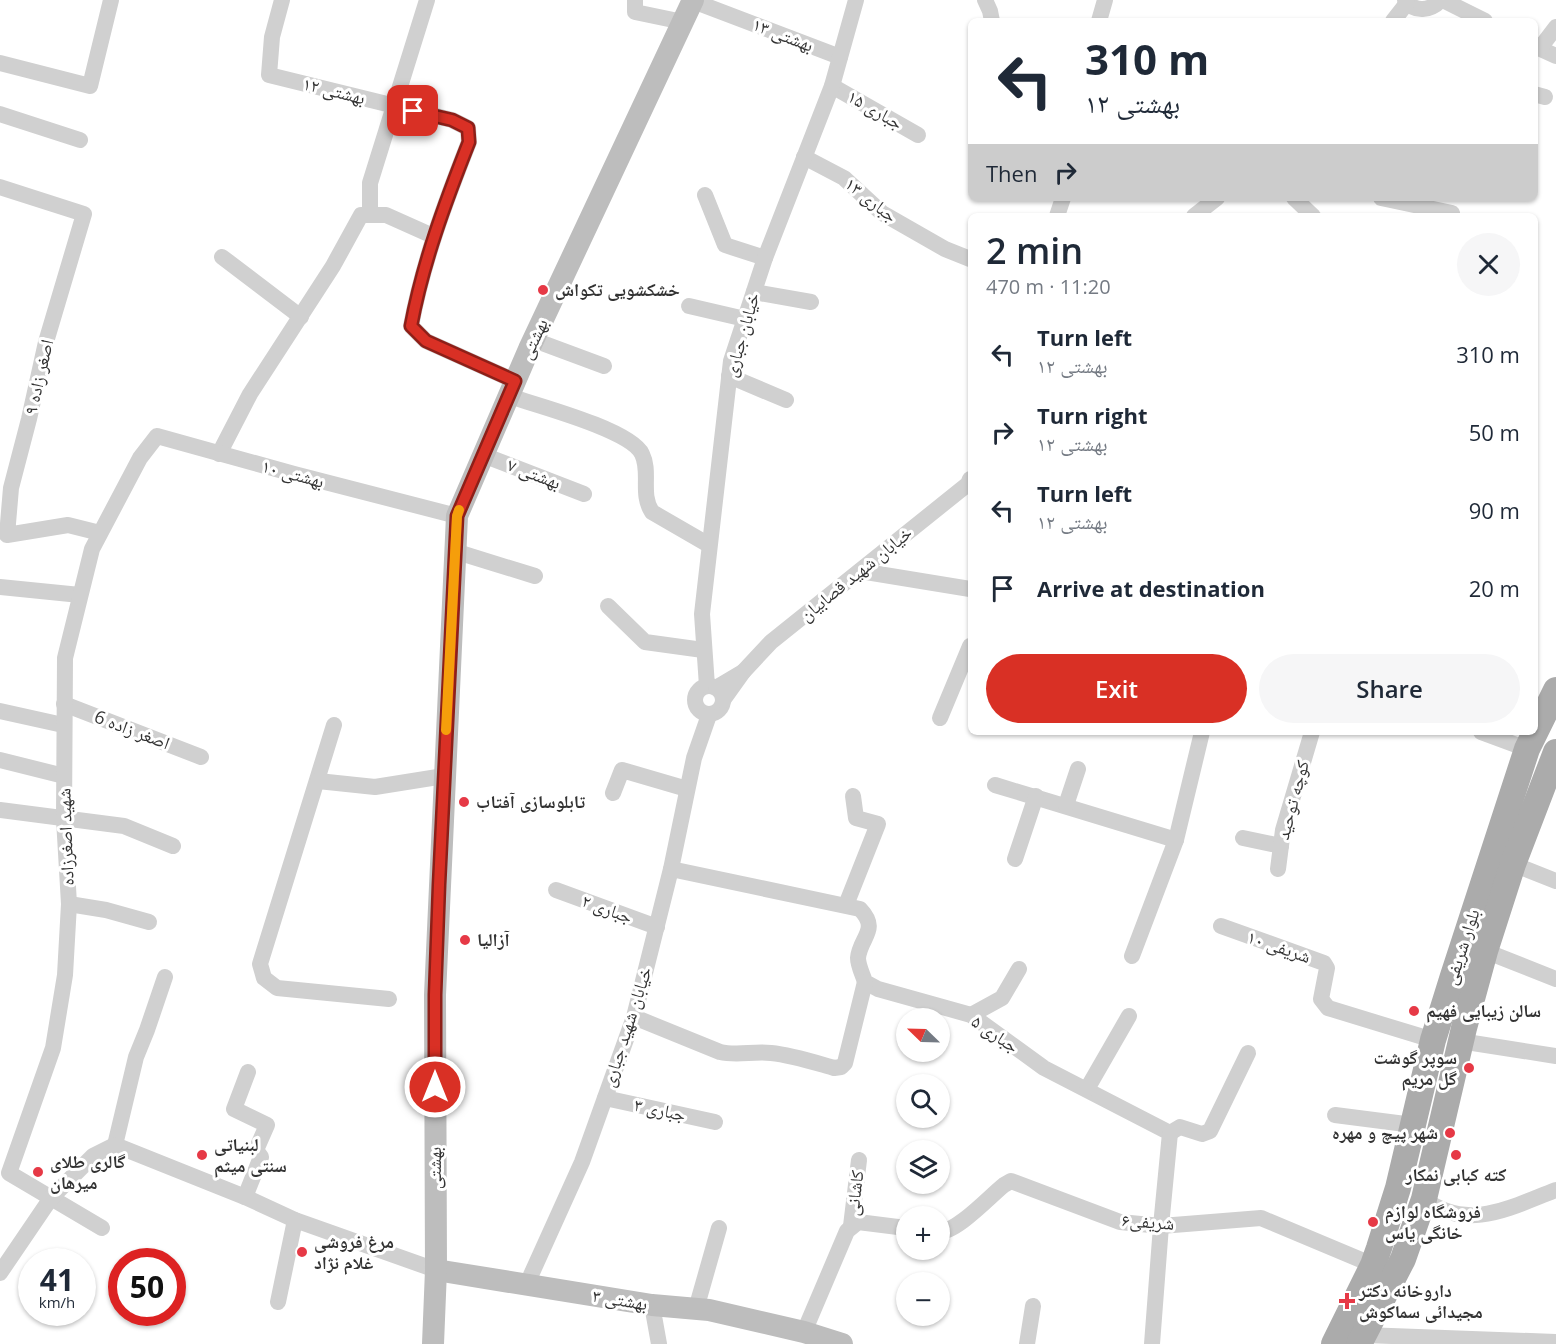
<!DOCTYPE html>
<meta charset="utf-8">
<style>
:root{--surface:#fff;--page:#f6f6f7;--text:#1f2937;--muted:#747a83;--accent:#d93025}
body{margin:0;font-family:"Open Sans","Noto Naskh Arabic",sans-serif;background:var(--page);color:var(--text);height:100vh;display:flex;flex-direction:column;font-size:22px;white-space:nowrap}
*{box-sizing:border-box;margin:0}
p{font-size:20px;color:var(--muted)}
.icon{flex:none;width:33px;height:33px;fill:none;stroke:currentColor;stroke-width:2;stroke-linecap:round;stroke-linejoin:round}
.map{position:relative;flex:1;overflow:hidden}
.side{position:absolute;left:968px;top:213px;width:570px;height:522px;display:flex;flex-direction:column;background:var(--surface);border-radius:9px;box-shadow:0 2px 4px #0004}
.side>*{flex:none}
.banner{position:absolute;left:968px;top:18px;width:570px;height:183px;border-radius:9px;box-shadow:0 2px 4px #0004;background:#fff;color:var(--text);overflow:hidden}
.needle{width:39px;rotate:293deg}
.controls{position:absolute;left:896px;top:1008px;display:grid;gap:12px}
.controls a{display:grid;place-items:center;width:54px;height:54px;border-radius:50%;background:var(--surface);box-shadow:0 2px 4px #0004;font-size:30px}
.speed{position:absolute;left:18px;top:1248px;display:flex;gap:12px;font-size:30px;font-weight:700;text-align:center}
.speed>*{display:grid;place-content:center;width:78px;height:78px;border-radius:50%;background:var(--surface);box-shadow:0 2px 4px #0004;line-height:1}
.speed small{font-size:15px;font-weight:400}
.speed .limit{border:9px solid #d22;background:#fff;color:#111}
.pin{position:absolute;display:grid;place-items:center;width:51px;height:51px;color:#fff;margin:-26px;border-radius:12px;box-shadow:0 3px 9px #0006}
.me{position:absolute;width:66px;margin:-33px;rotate:0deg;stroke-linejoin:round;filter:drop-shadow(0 0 4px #0008)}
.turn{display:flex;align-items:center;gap:21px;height:126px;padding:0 18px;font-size:27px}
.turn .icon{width:78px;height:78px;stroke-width:2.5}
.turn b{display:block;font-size:42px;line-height:51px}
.then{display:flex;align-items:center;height:57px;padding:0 18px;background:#0003;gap:12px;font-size:22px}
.round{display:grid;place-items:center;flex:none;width:63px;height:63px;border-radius:32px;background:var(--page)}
.summary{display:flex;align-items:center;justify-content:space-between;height:102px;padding:0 18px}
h1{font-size:36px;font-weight:600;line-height:45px}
.button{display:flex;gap:12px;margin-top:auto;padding:12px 18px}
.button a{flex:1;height:69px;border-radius:36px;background:var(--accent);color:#fff;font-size:24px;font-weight:600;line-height:69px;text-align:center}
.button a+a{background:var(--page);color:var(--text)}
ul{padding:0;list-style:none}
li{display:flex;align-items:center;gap:18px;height:78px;padding:0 18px}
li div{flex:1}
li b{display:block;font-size:22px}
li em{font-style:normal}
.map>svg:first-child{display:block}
</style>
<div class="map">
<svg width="1556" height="1344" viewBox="0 0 1556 1344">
<rect width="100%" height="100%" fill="#fff"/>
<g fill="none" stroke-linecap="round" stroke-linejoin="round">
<!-- street -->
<g stroke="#d0d0d0" stroke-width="16">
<path d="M282 0 272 37 269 75 452 120 468 128 469 142C445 203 423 262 411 326L426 341 515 381"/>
<path d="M635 0V12L683 22"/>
<path d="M985 0 990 11 992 21"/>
<path d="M1405 0C1415 13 1430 11 1441 0"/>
<path d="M1443 0 1485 21"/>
<path d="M693 1 840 57"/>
<path d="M1099 21 1105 0"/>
<path d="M1393 21 1407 3"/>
<path d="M1534 46 1556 56"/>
<path d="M1540 48 1556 27"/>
<path d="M0 63 90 86 111 0"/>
<path d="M832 86 918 135"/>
<path d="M1534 94 1545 97"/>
<path d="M0 114 80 140"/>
<path d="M804 157 844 178 882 213 945 249 970 259"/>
<path d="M0 187 84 214 46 342 29 419 11 488 7 535 68 525 100 533"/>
<path d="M705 195 725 245 765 258"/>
<path d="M1294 198 1313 216"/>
<path d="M1381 198 1452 213"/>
<path d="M370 215V183L427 0"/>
<path d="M1057 216 1063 198"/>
<path d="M1194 216 1217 198"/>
<path d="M222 257 301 317"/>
<path d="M754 292 811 302"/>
<path d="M689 306 745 319"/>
<path d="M534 340 604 366"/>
<path d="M729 376 786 400"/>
<path d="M509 396C536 405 631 430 642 454 651 472 640 494 652 512L709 545"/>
<path d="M219 454 250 394 333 266 361 215H386L433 236"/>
<path d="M483 455 584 494"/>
<path d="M454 551 535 576"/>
<path d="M860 571 970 589"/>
<path d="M0 587 80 595"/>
<path d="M608 606 645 642 703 650"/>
<path d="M743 672 771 642 968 484 970 479"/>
<circle cx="709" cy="700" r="14"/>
<path d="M707 686 702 614 731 361 765 258 832 86 856 0"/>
<path d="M716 688 743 672 723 700"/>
<path d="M64 704 201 757"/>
<path d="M0 711 63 725"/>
<path d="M940 718 970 646"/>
<path d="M334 725 260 964 264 978 277 988 389 999"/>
<path d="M1481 732 1527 749"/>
<path d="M0 760 64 776"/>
<path d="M318 781 375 787 444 776"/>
<path d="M995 785 1176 840"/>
<path d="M613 793 622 770 687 789"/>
<path d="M1066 805 1078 769"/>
<path d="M0 810 124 826 173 846"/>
<path d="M1243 838 1281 846"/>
<path d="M1015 859 1036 796"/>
<path d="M1513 864 1556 881"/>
<path d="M671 869 860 909C880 930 860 937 858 958 858 966 863 975 865 982L878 989 971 1015 1044 1068 1170 1133 1161 1226 1152 1344"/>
<path d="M1278 869 1283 830 1312 732"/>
<path d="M556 890 657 927"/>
<path d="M69 904 106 910 149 922"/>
<path d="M846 905 878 824 856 818 853 796"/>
<path d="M1221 926 1324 963 1327 968 1321 999 1328 1008 1433 1040"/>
<path d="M1485 951 1556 979"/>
<path d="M1132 956 1176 840 1202 732"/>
<path d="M971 1015 1002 998 1019 969"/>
<path d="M634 1017 720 1052C737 1056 753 1051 771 1053 792 1055 813 1062 834 1068L841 1067 845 1063 865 982"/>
<path d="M1460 1041 1556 1056"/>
<path d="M1087 1089 1129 1016"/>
<path d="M605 1098 715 1122"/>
<path d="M1335 1115 1413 1125"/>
<path d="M1170 1133 1180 1127 1202 1134 1210 1131 1248 1053"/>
<path d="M115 1145 136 1057 147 1030 165 977"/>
<path d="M245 1197 261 1157 256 1150 267 1125 234 1109 248 1072"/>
<path d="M1424 1199C1468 1232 1511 1207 1556 1190"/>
<path d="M851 1226 859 1160"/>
<path d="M102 1228 9 1173 53 1048 65 975 69 904 64 819 65 658 92 549 140 458 157 436 294 474 457 516"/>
<path d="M939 1232C957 1232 989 1197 1004 1185L1011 1181 1120 1222 1161 1226 1261 1218 1373 1265"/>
<path d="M0 1273 51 1198 93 1156 115 1145 245 1197 295 1220 436 1270"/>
<path d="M526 1286 582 1162 634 1017 671 869 694 758 709 715"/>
<path d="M278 1302 295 1220"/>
<path d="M652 1305 659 1344"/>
<path d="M696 1309 719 1228"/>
<path d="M804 1332 847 1231 858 1222 906 1228"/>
<path d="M1364 1335 1556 1342"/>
<path d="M1027 1344 1033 1306"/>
</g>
<!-- secondary -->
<g stroke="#bdbdbd" stroke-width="22">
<path d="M436 1270 652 1305 709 1310 804 1332 842 1344"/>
<path d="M433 1344 436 1270 435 995 457 516 529 349 693 0"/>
</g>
<!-- primary -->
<g stroke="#ababab" stroke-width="26">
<path d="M1334 1344 1373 1265 1379 1248 1398 1188 1433 1040 1453 976 1527 749 1556 690"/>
<path d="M1359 1344 1403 1259 1424 1199 1464 1028 1485 951 1513 864 1556 752"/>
</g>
</g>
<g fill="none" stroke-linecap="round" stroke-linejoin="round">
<defs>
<path id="route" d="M413 111 452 120 468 128 469 142C445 203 423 262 411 326L426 341 515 381 457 516 439 885 435 995V1087"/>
</defs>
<!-- route casing -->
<use href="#route" stroke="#8d1f18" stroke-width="15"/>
<!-- route -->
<use href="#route" stroke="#d93025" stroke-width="10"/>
<!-- slow -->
<path stroke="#f59e0b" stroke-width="10" d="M446 730 457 516 459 510"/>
</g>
<!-- markers -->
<g fill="#e63946" stroke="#fff" stroke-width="2">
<circle cx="543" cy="290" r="6"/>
<circle cx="464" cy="802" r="6"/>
<circle cx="465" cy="940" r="6"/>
<circle cx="1414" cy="1011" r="6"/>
<circle cx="1469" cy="1068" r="6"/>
<circle cx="1450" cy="1133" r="6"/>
<circle cx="202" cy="1155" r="6"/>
<circle cx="1456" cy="1155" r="6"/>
<circle cx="38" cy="1172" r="6"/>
<circle cx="1373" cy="1222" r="6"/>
<circle cx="302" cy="1252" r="6"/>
<path d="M1344 1292h6v6h6v6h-6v6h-6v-6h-6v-6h6z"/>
</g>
<g text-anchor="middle" stroke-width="6" stroke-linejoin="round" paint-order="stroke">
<!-- street labels -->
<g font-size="18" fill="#333" stroke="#fff">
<text transform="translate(783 35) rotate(21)" y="6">بهشتی ۱۳</text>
<text transform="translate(334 91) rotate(14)" y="6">بهشتی ۱۲</text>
<text transform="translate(875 110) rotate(30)" y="6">جباری ۱۵</text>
<text transform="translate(871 200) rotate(38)" y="6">جباری ۱۳</text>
<text transform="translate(742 335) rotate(-74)" y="6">خیابان جباری</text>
<text transform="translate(534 339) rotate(-65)" y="6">بهشتی</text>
<text transform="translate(39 377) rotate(-77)" y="6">اصغر زاده ۹</text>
<text transform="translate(293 474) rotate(15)" y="6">بهشتی ۱۰</text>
<text transform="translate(534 474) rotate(21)" y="6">بهشتی ۷</text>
<text transform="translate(856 574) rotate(-39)" y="6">خیابان شهید قصابیان</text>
<text transform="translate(132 730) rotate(21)" y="6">اصغر زاده 6</text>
<text transform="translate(1293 800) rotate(-75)" y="6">کوچه توحید</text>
<text transform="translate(66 837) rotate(-92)" y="6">شهید اصغرزاده</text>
<text transform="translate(607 909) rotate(20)" y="6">جباری ۲</text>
<text transform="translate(1279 947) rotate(19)" y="6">شریفی ۱۰</text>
<text transform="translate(1462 947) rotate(-72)" y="6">بلوار شریفی</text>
<text transform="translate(627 1027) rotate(-72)" y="6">خیابان شهید جباری</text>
<text transform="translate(995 1034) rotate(34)" y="6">جباری ۵</text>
<text transform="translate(660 1110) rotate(12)" y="6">جباری ۳</text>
<text transform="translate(435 1168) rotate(-90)" y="6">بهشتی</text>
<text transform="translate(855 1193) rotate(-83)" y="6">کاشانی</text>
<text transform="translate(1148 1222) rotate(4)" y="6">شریفی۶</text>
<text transform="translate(620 1300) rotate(9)" y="6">بهشتی ۳</text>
</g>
<!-- poi labels -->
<g font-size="18" font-weight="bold" fill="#333" stroke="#fff" text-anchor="start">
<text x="555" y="296">خشکشویی تکواش</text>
<text x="476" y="808">تابلوسازی آفتاب</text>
<text x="477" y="946">آزالیا</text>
<text x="1426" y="1017">سالن زیبایی فهیم</text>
<text x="1457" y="1064" text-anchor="end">سوپر گوشت<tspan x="1457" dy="21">گل مریم</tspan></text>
<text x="1438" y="1139" text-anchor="end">شهر پیچ و مهره</text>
<text x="214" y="1151">لبنیاتی<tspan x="214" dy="21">سنتی میثم</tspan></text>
<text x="50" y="1168">گالری طلای<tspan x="50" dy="21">میرهان</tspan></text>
<text x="1456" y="1181" text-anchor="middle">کته کبابی نمکار</text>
<text x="1385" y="1218">فروشگاه لوازم<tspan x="1385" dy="21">خانگی یاس</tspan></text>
<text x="314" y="1248">مرغ فروشی<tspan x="314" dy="21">غلام نژاد</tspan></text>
<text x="1359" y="1297">داروخانه دکتر<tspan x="1359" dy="21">مجیدائی سماکوش</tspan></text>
</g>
</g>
</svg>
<div class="controls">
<a><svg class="needle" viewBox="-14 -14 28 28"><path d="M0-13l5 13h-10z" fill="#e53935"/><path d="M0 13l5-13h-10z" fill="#747a83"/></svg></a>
<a><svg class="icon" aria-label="search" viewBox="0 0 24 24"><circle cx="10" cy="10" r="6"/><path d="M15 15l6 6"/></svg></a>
<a><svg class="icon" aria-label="layers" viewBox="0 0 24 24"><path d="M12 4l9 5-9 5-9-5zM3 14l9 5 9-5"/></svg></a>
<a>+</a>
<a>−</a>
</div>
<div class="speed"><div>41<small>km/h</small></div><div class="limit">50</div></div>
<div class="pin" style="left:413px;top:111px;background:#d93025"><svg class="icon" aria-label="arrive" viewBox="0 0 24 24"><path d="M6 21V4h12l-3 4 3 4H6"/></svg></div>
<svg class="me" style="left:435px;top:1087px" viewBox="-20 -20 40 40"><circle r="17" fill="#d93025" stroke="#fff" stroke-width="3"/><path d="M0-11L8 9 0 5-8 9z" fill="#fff"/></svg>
<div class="banner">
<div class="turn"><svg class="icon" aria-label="left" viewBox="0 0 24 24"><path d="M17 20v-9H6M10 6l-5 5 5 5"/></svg><div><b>310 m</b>بهشتی ۱۲</div></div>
<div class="then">Then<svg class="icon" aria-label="right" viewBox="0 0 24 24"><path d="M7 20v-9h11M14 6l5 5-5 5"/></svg></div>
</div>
<section class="side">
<div class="summary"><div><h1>2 min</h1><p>470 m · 11:20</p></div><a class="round"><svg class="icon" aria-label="close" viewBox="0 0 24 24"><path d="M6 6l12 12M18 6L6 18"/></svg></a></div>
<ul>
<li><svg class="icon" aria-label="left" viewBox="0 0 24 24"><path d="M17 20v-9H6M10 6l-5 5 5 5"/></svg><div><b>Turn left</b><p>بهشتی ۱۲</p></div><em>310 m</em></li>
<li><svg class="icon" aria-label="right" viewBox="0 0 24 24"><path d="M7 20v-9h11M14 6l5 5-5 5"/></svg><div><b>Turn right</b><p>بهشتی ۱۲</p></div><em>50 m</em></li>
<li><svg class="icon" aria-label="left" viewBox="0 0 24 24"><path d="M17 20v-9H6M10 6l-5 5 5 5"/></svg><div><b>Turn left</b><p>بهشتی ۱۲</p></div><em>90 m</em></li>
<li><svg class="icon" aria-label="arrive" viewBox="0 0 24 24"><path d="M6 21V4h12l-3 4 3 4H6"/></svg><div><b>Arrive at destination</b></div><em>20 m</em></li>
</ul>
<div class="button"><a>Exit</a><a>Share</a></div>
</section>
</div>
